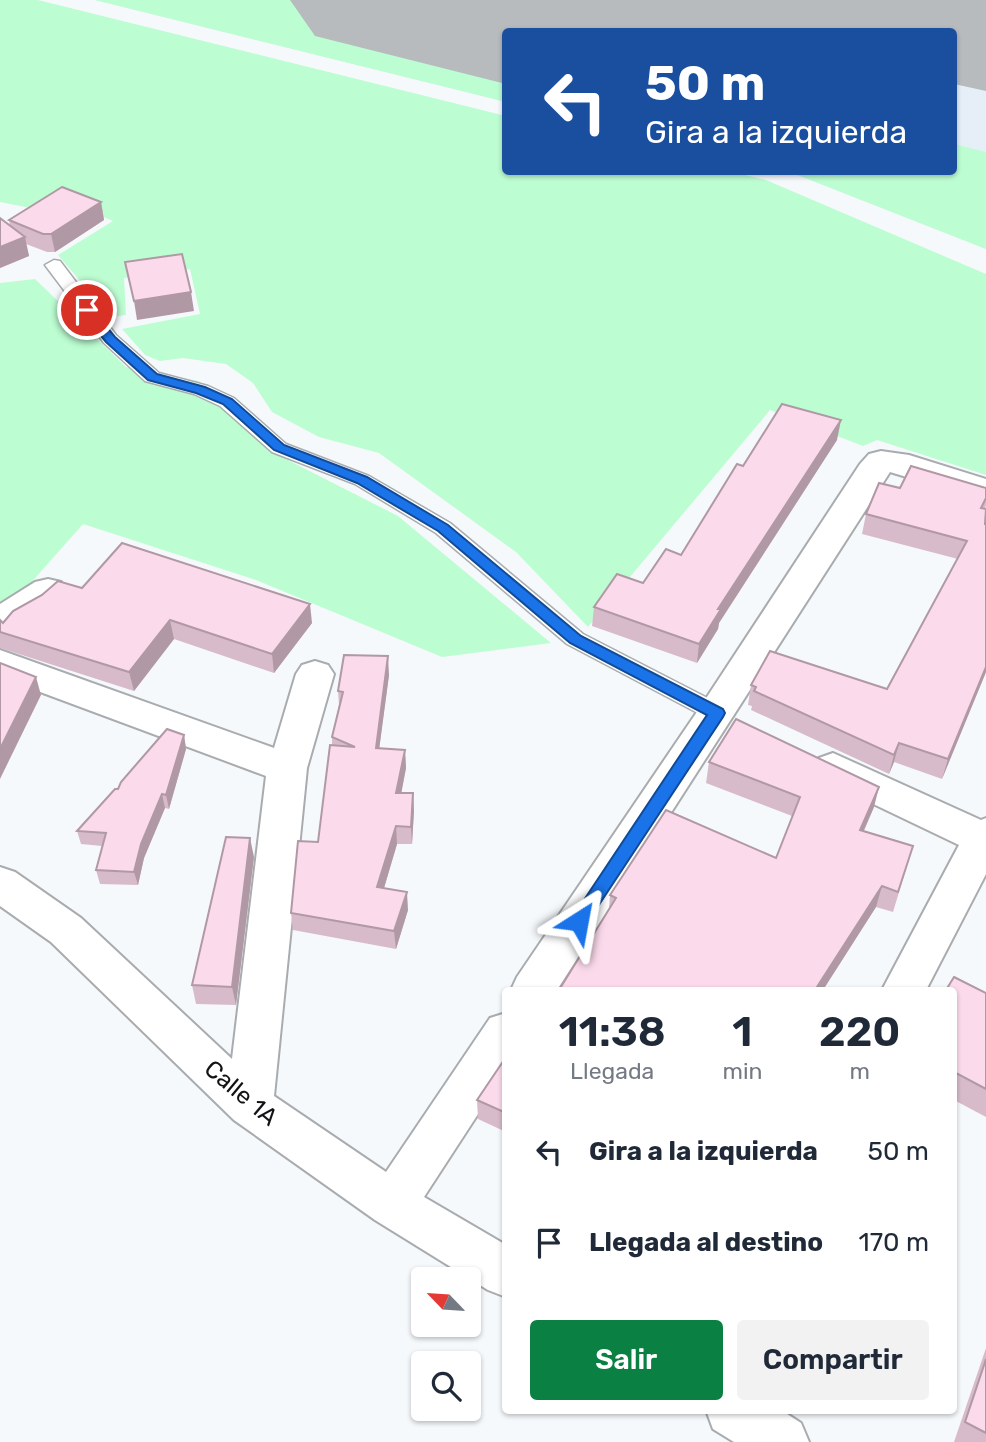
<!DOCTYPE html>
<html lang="es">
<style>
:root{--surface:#fff;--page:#f2f2f3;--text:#1f2937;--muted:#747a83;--accent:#0b8043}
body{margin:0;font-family:Rubik,sans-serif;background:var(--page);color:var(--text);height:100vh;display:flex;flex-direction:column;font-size:26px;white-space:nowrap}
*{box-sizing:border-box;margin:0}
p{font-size:23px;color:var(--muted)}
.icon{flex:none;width:38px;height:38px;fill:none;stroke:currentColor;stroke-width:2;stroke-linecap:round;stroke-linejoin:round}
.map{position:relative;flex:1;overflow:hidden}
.panel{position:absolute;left:502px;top:987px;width:455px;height:427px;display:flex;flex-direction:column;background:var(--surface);border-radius:7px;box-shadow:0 2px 5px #0004}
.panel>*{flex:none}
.banner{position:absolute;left:502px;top:28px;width:455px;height:147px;border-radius:7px;box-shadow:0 2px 5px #0004;background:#1a4fa0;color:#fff;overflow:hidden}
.needle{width:46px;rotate:295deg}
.fabs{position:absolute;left:411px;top:1267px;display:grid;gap:14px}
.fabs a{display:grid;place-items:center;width:70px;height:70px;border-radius:7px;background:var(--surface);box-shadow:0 2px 5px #0004;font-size:35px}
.pin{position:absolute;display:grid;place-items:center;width:60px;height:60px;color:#fff;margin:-30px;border:4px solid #fff;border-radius:50%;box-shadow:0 2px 7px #0007}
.me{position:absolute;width:77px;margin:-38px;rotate:34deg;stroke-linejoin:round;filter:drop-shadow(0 0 5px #0008)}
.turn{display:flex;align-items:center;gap:24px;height:147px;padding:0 28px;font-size:32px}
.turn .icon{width:91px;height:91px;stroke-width:2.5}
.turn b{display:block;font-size:49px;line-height:60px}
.eta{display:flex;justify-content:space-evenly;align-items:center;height:119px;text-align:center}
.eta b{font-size:42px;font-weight:600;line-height:49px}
.primary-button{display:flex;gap:14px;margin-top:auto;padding:14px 28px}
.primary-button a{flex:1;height:80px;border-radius:7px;background:var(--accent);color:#fff;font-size:28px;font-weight:600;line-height:80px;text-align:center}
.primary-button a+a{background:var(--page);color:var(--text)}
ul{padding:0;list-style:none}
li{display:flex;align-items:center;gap:21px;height:91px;padding:0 28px}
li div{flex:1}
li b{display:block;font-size:26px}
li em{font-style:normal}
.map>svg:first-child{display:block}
</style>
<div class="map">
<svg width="986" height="1442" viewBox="0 0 986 1442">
<rect width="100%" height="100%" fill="#f6f9fc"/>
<!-- built -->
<path fill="#e6eff8" d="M95 0H986V249L790 172H954V32H506V102Z"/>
<!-- green -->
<g fill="#bdfdd2">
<path d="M0 0H38L506 116V172H732L766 180 986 274V475L877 440 863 446 770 410 588 627 516 552 379 453 319 437 272 412 253 383 226 364 183 358 160 361 145 355 122 329 200 314 190 269 124 278 126 315 111 317 58 255 113 221 65 201 46 211 0 202Z"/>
<path d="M95 0H347L506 38V102Z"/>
<path d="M826 0H986V34Z"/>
<path d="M954 144 986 152V249L790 172H954Z"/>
<path d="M35 279 126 367 199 381 278 455 398 516 551 643 442 657 256 580 83 524 5 612 0 605V283Z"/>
</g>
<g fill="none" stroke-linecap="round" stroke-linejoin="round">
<!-- runway -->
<path fill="#b8bbbe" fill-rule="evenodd" d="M290 0H986V91L954 84V32H506V84L315 36Z"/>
<defs>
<path id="service" d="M54 260 60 261 116 335 159 373 208 386 234 398 286 444 369 476 450 523 583 634 725 707 728 713 725 719 717 721 709 719 567 644 436 533 355 484 272 452 220 406 194 394 145 381 104 343 45 265Z"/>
<g id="minor">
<path d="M881 451 909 455 986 479V501L890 472 557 990H511L517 977 703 703 860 464 869 454Z"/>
<path d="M48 579 61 582 66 591C54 610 21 628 0 634V604L35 582Z"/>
<path d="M0 650 274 748 296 674 302 665 315 661 328 665 334 674 307 768 274 1096 386 1172 490 1018 506 1013V1071L424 1197 506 1245V1297L488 1290 375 1220 234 1120 51 942 0 906V867L15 872 81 918 232 1059 266 776 0 677Z"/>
<path d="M833 753 981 820 986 818V874L926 990H882L959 845 819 778 813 768 819 758Z"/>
<path d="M706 1410H781L801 1423 809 1442H734L713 1429Z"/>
</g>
</defs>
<!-- service casing -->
<use href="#service" stroke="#a9acaf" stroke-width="3"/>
<!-- minor casing -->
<use href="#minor" stroke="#a9acaf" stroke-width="4"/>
<!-- service -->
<use href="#service" fill="#fff" fill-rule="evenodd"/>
<!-- minor -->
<use href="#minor" fill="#fff" fill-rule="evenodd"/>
</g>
<!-- wall -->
<g fill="#d8bbca">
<path d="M101 202 104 220 55 252H47L26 244 29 256 0 268V218L10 226 9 220Z"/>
<path d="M837 440 719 623 718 629 697 663 592 626 594 607 643 583 681 555 743 466Z"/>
<path d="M900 488H986V505L985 509 986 524V672L942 779 894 762 889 774 751 710 752 706 748 705 751 685 887 689 958 559 862 534 866 514Z"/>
<path d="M82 588 312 623 274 673 174 639 134 691 0 648V620L3 623Z"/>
<path d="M389 675 379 748 405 750 406 768 401 793H413L414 811 412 844H397L384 888 408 910 396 949 293 930 291 913 318 842 332 745V737L339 705 338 691Z"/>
<path d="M184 735 186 749 169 809 165 808 144 858 138 885 100 884 96 870 102 846 81 844 77 831 118 789Z"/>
<path d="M709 762 874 807 864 831 913 846 893 912 876 907 823 990H559L609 908 610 895 776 858 792 816 706 783Z"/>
<path d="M254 857 236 1005 196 1004 192 985Z"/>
<path d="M954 990 986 993V1117L954 1100Z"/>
<path d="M506 1057V1132L478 1119 477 1100Z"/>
<path d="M986 1348V1442H954Z"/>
</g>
<!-- shaded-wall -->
<g fill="#b099a4">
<path d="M101 202 104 220 55 252 51 234Z"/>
<path d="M25 237 29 256 0 268V247Z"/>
<path d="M191 292 194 311 137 320 134 301Z"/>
<path d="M841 420 837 440 719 623 718 629 697 663 699 644 718 609Z"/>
<path d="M310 604 312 623 274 673 272 654Z"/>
<path d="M170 620 174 639 134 691 129 672Z"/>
<path d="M388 656 389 675 377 766 376 748Z"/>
<path d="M986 667V672L942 779 948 759Z"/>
<path d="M36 677 41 695 0 779V749Z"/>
<path d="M184 735 186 749 169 809 166 795Z"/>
<path d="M899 743 894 762 889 774 894 755Z"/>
<path d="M405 750 406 768 398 811 396 793Z"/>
<path d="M879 787 874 807 855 850 860 830Z"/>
<path d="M413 793 414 811 412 844 411 827Z"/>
<path d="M162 794 165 808 144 858 138 885 134 872 141 844Z"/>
<path d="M396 826 397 844 379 905 377 887Z"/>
<path d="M250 838 254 857 236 1005 232 987Z"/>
<path d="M882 886 876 907 823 990H815Z"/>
<path d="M407 892 408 910 396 949 394 931Z"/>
</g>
<!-- building -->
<g fill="#fbdaeb" stroke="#b099a4" stroke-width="2">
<path d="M62 187 101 202 51 234H43L9 220Z"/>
<path d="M0 218 25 237 0 247Z"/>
<path d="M182 254 191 292 134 301 125 262Z"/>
<path d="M782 404 841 420 718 609H721L699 644 594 607 617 574 643 583 666 549 681 555 737 464 743 466Z"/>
<path d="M911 466 986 488V498L981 508 986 509 985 524H986V667L948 759 899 743 894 755 754 691 756 687 751 685 770 651 887 689 967 541 866 514 879 483 900 488Z"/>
<path d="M122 543 310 604 272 654 170 620 129 672 0 632V620L3 623 13 611 42 595 58 581 82 588Z"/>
<path d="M344 655 388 656 376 748 405 750 396 793H413L411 827 396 826 377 887 407 892 394 931 291 913 298 841 318 842 330 745 355 747 332 737 343 692 338 691Z"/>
<path d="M0 663 36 677 0 749Z"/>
<path d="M736 719 879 787 860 830 913 846 898 892 882 886 815 990H559L616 898 610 895 666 810 776 858 800 797 709 762Z"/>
<path d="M167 729 184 735 166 795 162 794 141 844 134 872 96 870 106 833 77 831 115 789H118L121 782Z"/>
<path d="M226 837 250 838 232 987 192 985Z"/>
<path d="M954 977 986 993V1089L954 1072V990H946Z"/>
<path d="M506 1057V1113L477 1100Z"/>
<path d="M986 1359V1433L965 1422Z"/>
</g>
<!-- route -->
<path fill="#1a73e8" stroke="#114b97" stroke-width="2" d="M87 307 91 308 115 337 157 374 205 387 232 399 284 445 367 477 448 525 581 636 723 709 725 713 723 717 585 926 579 928 573 926 570 921 707 715 570 643 438 531 357 483 274 450 223 404 196 393 148 380 106 342 80 310Z"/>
<g text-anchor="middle" stroke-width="7" stroke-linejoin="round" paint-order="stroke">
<!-- near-street labels -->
<g font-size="24" fill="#121314" stroke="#fff">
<text transform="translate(241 1093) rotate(40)" y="8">Calle 1A</text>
</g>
</g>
</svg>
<div class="fabs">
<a><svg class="needle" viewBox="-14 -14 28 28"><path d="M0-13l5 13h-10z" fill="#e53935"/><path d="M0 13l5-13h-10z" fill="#747a83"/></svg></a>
<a><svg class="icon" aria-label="search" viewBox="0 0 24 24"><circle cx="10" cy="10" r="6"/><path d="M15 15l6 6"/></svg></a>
</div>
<div class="pin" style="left:87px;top:310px;background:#d93025"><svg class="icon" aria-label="arrive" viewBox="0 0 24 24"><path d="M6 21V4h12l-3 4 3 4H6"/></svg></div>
<svg class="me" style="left:579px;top:921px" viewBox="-20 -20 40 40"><path d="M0-17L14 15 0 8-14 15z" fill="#1a73e8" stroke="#fff" stroke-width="4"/></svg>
<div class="banner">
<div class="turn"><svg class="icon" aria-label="left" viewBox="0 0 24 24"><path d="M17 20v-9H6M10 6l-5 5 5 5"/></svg><div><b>50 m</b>Gira a la izquierda</div></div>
</div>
<section class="panel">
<div class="eta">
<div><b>11:38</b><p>Llegada</p></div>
<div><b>1</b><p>min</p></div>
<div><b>220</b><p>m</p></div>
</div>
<ul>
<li><svg class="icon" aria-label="left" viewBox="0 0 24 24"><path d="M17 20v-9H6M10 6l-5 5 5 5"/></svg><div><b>Gira a la izquierda</b></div><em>50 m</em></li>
<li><svg class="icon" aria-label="arrive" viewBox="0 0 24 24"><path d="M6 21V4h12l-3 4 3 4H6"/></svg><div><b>Llegada al destino</b></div><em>170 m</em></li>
</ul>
<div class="primary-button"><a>Salir</a><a>Compartir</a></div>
</section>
</div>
